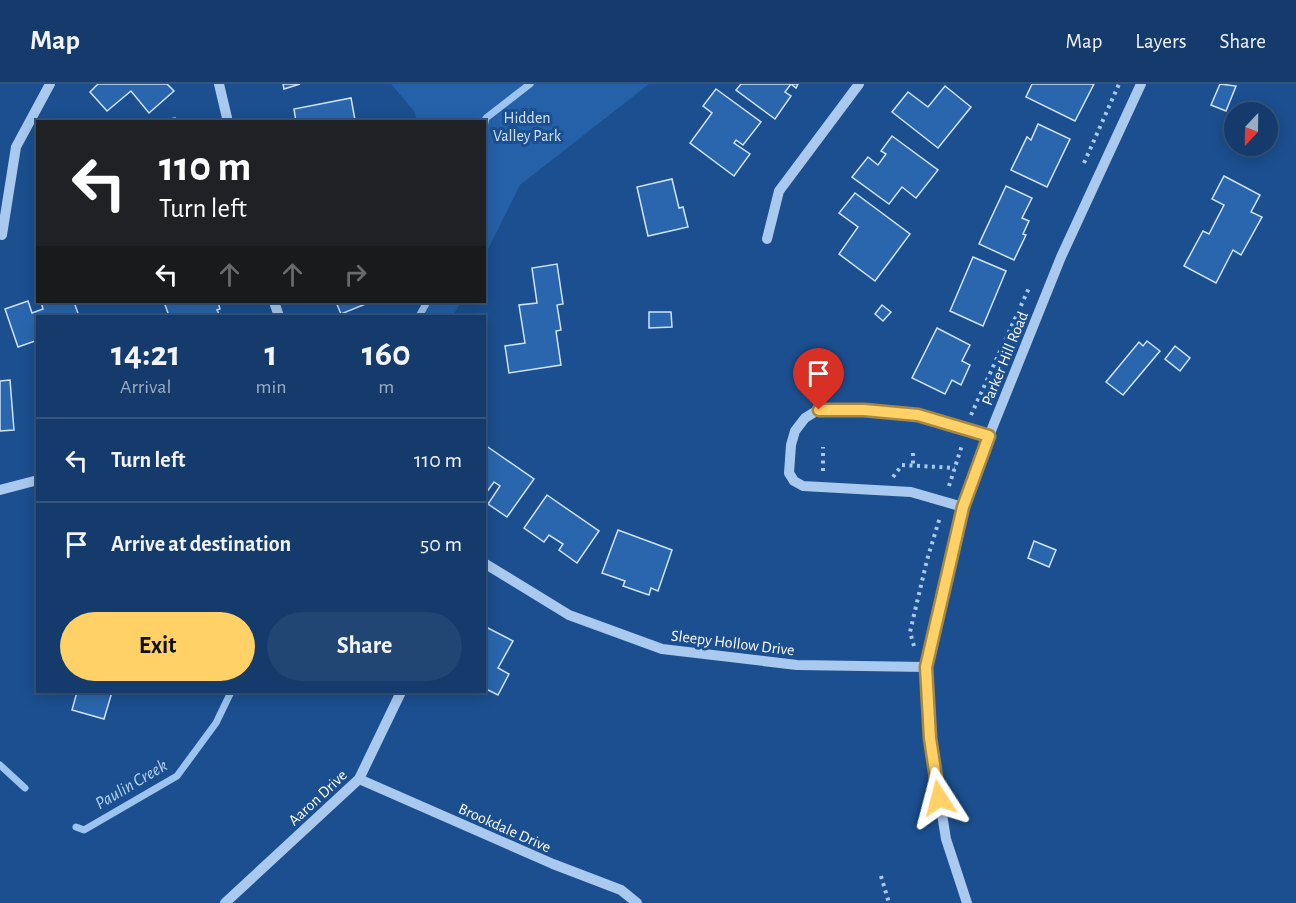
<!DOCTYPE html>
<style>
:root{--surface:#143b6b;--page:#214673;--text:#f1f3f6;--muted:#9dadc1;--line:#33557e;--accent:#ffd166}
body{margin:0;font-family:"Alegreya Sans",sans-serif;background:var(--page);color:var(--text);height:100vh;display:flex;flex-direction:column;font-size:22px;white-space:nowrap}
*{box-sizing:border-box;margin:0}
p{font-size:20px;color:var(--muted)}
.icon{flex:none;width:33px;height:33px;fill:none;stroke:currentColor;stroke-width:2;stroke-linecap:round;stroke-linejoin:round}
.map{position:relative;flex:1;overflow:hidden}
.panel{position:absolute;left:36px;top:231px;width:450px;height:378px;display:flex;flex-direction:column;background:var(--surface);border-radius:0px;box-shadow:0 3px 15px #0003,0 0 0 2px var(--line)}
.panel>*{flex:none}
.guide{position:absolute;left:36px;top:36px;width:450px;height:183px;border-radius:0px;box-shadow:0 3px 15px #0003,0 0 0 2px var(--line);background:#202124;color:#fff;overflow:hidden}
.needle{width:39px;rotate:202deg}
.controls{position:absolute;left:1224px;top:18px;display:grid;gap:12px}
.controls a{display:grid;place-items:center;width:54px;height:54px;border-radius:50%;background:var(--surface);box-shadow:0 3px 15px #0003,0 0 0 2px var(--line);font-size:30px}
.pin{position:absolute;display:grid;place-items:center;width:51px;height:51px;color:#fff;margin:-62px -26px;border-radius:50% 50% 50% 0;rotate:-45deg;box-shadow:0 0 6px #0007}
.pin .icon{rotate:45deg}
.me{position:absolute;width:66px;margin:-33px;rotate:351deg;stroke-linejoin:round;filter:drop-shadow(0 0 4px #0008)}
.turn{display:flex;align-items:center;gap:21px;height:126px;padding:0 24px;font-size:27px}
.turn .icon{width:78px;height:78px;stroke-width:2.5}
.turn b{display:block;font-size:42px;line-height:51px}
.lanes{display:flex;align-items:center;height:57px;padding:0 24px;background:#0003;justify-content:center;gap:30px;direction:ltr}
.lanes .off{opacity:.35}
.eta{display:flex;justify-content:space-evenly;align-items:center;height:102px;text-align:center}
.eta b{font-size:36px;font-weight:600;line-height:42px}
.action{display:flex;gap:12px;margin-top:auto;padding:12px 24px}
.action a{flex:1;height:69px;border-radius:36px;background:var(--accent);color:#111;font-size:24px;font-weight:600;line-height:69px;text-align:center}
.action a+a{background:var(--page);color:var(--text)}
ul{padding:0;list-style:none}
li{display:flex;align-items:center;gap:18px;height:84px;padding:0 24px;border-top:2px solid var(--line)}
li div{flex:1}
li b{display:block;font-size:22px}
li em{font-style:normal}
header{display:flex;align-items:center;gap:36px;box-sizing:border-box;height:84px;padding:0 30px;background:var(--surface);border-bottom:2px solid var(--line)}
header strong{font-size:28px}
nav{display:flex;gap:33px;margin-inline-start:auto;font-size:21px}
.map>svg:first-child{display:block}
</style>
<header>
<strong>Map</strong>
<nav><a>Map</a><a>Layers</a><a>Share</a></nav>
</header>
<div class="map">
<svg width="1296" height="819" viewBox="0 0 1296 819">
<rect width="100%" height="100%" fill="#1b4f8f"/>
<!-- green -->
<g fill="#2461a8">
<path d="M391 0H649L520 101 485 171 484 38 417 37 414 27Z"/>
<path d="M418 218H461L453 232H428Z"/>
</g>
<g fill="none" stroke-linecap="round" stroke-linejoin="round">
<!-- stream -->
<g stroke="#9cc4f0" stroke-width="7">
<path d="M484 43 486 34 530 0"/>
<path d="M419 232 427 218"/>
<path d="M0 681 25 704"/>
<path d="M76 743 84 746 177 692 216 639 231 608"/>
</g>
</g>
<!-- building -->
<g fill="#2a66ad" stroke="#cfe3fa" stroke-width="1.5">
<path d="M98 0H167L174 7 149 29 131 7 107 27 90 8Z"/>
<path d="M283 0H300L284 5Z"/>
<path d="M741 0H798L796 4 791 0 785 8 791 12 775 35 736 6Z"/>
<path d="M1032 0H1094L1075 37 1026 13Z"/>
<path d="M1220 0 1236 2 1226 27 1211 21Z"/>
<path d="M945 2 971 23 938 64 892 28 908 8 928 23Z"/>
<path d="M716 5 761 38 743 61 736 56 734 59 750 70 734 92 690 59 712 29 703 22Z"/>
<path d="M351 14 355 36 296 38 294 25Z"/>
<path d="M175 34 176 38H151Z"/>
<path d="M1038 40 1070 55 1047 103 1011 86 1027 53 1031 56Z"/>
<path d="M892 52 938 86 916 114 902 103 889 120 852 93 868 73 878 81 886 70 881 67Z"/>
<path d="M1224 92 1260 111 1251 128 1262 133 1241 171 1233 166 1216 199 1184 182 1203 147 1209 150 1224 121 1212 115Z"/>
<path d="M672 95 679 124 683 123 688 143 648 152 637 103Z"/>
<path d="M1006 102 1032 114 1022 134 1029 137 1023 150 1026 151 1014 176 979 160Z"/>
<path d="M855 109 910 150 875 197 839 170 858 143 839 129Z"/>
<path d="M973 173 1006 187 983 242 950 227Z"/>
<path d="M557 180 563 220 557 221 561 246 556 247 561 281 509 289 505 262 525 259 519 221 537 219 532 184Z"/>
<path d="M28 217 32 229 43 225 41 218H74L79 232H38V256L18 263 5 225Z"/>
<path d="M164 218H218L220 225 217 226 220 232H185V231L169 232Z"/>
<path d="M336 218H368V219L341 230Z"/>
<path d="M882 221 891 228 883 237 875 230Z"/>
<path d="M649 228H671L672 243 649 244Z"/>
<path d="M937 244 970 261 962 277 970 281 961 301 952 296 945 310 912 294Z"/>
<path d="M1147 257 1160 267 1123 311 1106 298 1139 258 1143 262Z"/>
<path d="M1175 262 1190 274 1180 287 1165 275Z"/>
<path d="M10 296 14 346 0 347V297Z"/>
<path d="M485 361 534 395 507 433 488 420 500 402 494 398 486 409 484 408Z"/>
<path d="M547 411 599 447 577 479 559 466 563 460 549 451 544 458 524 444Z"/>
<path d="M618 446 672 466 658 507 651 504 649 511 623 502 625 497 602 489Z"/>
<path d="M1034 457 1056 466 1049 483 1028 474Z"/>
<path d="M484 542 513 557 498 584 509 590 498 611 484 604Z"/>
<path d="M77 608H112L104 635 72 626Z"/>
</g>
<g fill="none" stroke-linecap="round" stroke-linejoin="round">
<!-- path -->
<g stroke="#a9c9ee" stroke-width="4" stroke-dasharray="3 4.5" stroke-linecap="butt">
<path d="M1084 79 1119 0"/>
<path d="M971 331 1029 204"/>
<path d="M913 369V381"/>
<path d="M823 387V363"/>
<path d="M893 393 902 381 955 384"/>
<path d="M949 402 962 361"/>
<path d="M914 562 910 548 927 476 940 433"/>
<path d="M881 792 889 819"/>
</g>
<!-- minor -->
<g stroke="#a9c9ee" stroke-width="10">
<path d="M219 0 228 38"/>
<path d="M2 151 16 63 50 0"/>
<path d="M767 155 779 107 859 0"/>
<path d="M274 218 279 232"/>
<path d="M0 406 38 396"/>
<path d="M963 423 911 408 803 402 794 397 789 389 791 361 795 347 805 334 818 326H864L918 331 989 352"/>
<path d="M484 479 569 531 662 565 797 581 926 583"/>
<path d="M359 695 553 780 621 806 637 819"/>
<path d="M225 819 359 695 401 608"/>
<path d="M967 819 946 755 930 654 926 583 963 423 989 352 1061 173 1141 0"/>
</g>
</g>
<g fill="none" stroke-linecap="round" stroke-linejoin="round">
<defs>
<path id="route" d="M819 326H864L918 331 989 352 963 423 926 583 930 654 939 714"/>
</defs>
<!-- route casing -->
<use href="#route" stroke="#a68842" stroke-width="15"/>
<!-- route -->
<use href="#route" stroke="#ffd166" stroke-width="10"/>
</g>
<g text-anchor="middle" stroke-width="6" stroke-linejoin="round" paint-order="stroke">
<!-- park labels -->
<g font-size="16" fill="#cfe3fa" stroke="#1b4f8f">
<text x="527" y="39">Hidden<tspan x="527" dy="18">Valley Park</tspan></text>
</g>
<!-- street labels -->
<g font-size="16" fill="#fff" stroke="#1b4f8f">
<text transform="translate(1004 274) rotate(-68)" y="6">Parker Hill Road</text>
<text transform="translate(733 558) rotate(7)" y="6">Sleepy Hollow Drive</text>
<text transform="translate(317 713) rotate(-43)" y="6">Aaron Drive</text>
<text transform="translate(505 743) rotate(24)" y="6">Brookdale Drive</text>
</g>
<!-- water labels -->
<g font-size="18" font-style="italic" fill="#b5d3f5" stroke="#1b4f8f">
<text transform="translate(131 700) rotate(-31)" y="6">Paulin Creek</text>
</g>
</g>
</svg>
<div class="controls">
<a><svg class="needle" viewBox="-14 -14 28 28"><path d="M0-13l5 13h-10z" fill="#e53935"/><path d="M0 13l5-13h-10z" fill="#9dadc1"/></svg></a>
</div>
<div class="pin" style="left:819px;top:326px;background:#d93025"><svg class="icon" aria-label="arrive" viewBox="0 0 24 24"><path d="M6 21V4h12l-3 4 3 4H6"/></svg></div>
<svg class="me" style="left:939px;top:714px" viewBox="-20 -20 40 40"><path d="M0-17L14 15 0 8-14 15z" fill="#ffd166" stroke="#fff" stroke-width="4"/></svg>
<div class="guide">
<div class="turn"><svg class="icon" aria-label="left" viewBox="0 0 24 24"><path d="M17 20v-9H6M10 6l-5 5 5 5"/></svg><div><b>110 m</b>Turn left</div></div>
<div class="lanes"><svg class="icon" aria-label="left" viewBox="0 0 24 24"><path d="M17 20v-9H6M10 6l-5 5 5 5"/></svg><svg class="icon off" aria-label="ahead" viewBox="0 0 24 24"><path d="M12 20V5M6 11l6-6 6 6"/></svg><svg class="icon off" aria-label="ahead" viewBox="0 0 24 24"><path d="M12 20V5M6 11l6-6 6 6"/></svg><svg class="icon off" aria-label="right" viewBox="0 0 24 24"><path d="M7 20v-9h11M14 6l5 5-5 5"/></svg></div>
</div>
<section class="panel">
<div class="eta">
<div><b>14:21</b><p>Arrival</p></div>
<div><b>1</b><p>min</p></div>
<div><b>160</b><p>m</p></div>
</div>
<ul>
<li><svg class="icon" aria-label="left" viewBox="0 0 24 24"><path d="M17 20v-9H6M10 6l-5 5 5 5"/></svg><div><b>Turn left</b></div><em>110 m</em></li>
<li><svg class="icon" aria-label="arrive" viewBox="0 0 24 24"><path d="M6 21V4h12l-3 4 3 4H6"/></svg><div><b>Arrive at destination</b></div><em>50 m</em></li>
</ul>
<div class="action"><a>Exit</a><a>Share</a></div>
</section>
</div>
